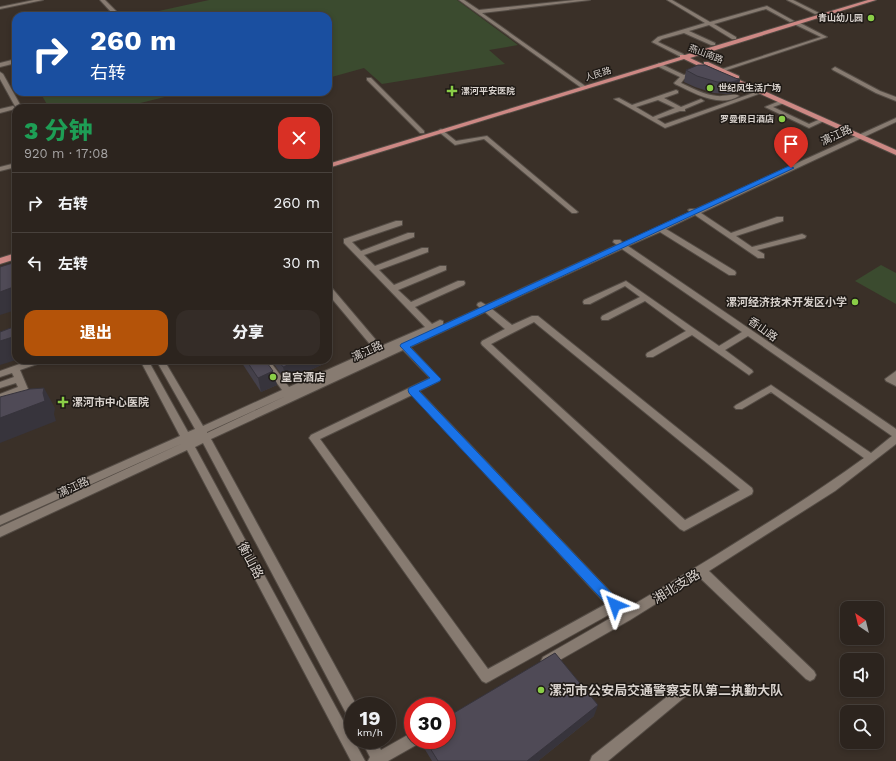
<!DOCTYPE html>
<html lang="zh">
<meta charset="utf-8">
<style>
:root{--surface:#2c241e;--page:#342c27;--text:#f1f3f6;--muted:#a6a4a4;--line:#48413c;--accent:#b45309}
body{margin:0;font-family:"Work Sans","Noto Sans SC",sans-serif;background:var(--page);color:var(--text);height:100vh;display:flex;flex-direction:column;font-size:15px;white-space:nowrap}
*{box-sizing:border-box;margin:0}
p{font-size:13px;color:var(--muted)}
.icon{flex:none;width:22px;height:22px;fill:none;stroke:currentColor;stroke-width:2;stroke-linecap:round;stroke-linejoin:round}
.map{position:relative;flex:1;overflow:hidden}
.panel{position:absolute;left:12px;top:104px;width:320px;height:260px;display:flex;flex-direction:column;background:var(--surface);border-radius:12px;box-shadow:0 2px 6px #0003,0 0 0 1px var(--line)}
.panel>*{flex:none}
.banner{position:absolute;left:12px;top:12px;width:320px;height:84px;border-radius:12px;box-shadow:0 2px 6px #0003,0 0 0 1px var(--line);background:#1a4fa0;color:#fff;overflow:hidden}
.needle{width:26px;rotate:325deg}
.controls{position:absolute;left:840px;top:601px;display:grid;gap:8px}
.controls a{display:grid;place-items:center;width:44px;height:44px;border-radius:8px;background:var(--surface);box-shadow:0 2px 6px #0003,0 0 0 1px var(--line);font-size:20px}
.speed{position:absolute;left:344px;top:697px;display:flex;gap:8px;font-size:20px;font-weight:700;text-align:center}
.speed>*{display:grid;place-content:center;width:52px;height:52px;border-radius:50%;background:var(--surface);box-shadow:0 2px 6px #0003,0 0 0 1px var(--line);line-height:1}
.speed small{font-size:10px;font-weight:400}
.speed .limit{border:6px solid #d22;background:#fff;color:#111}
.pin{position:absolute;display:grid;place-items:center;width:34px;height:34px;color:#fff;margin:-41px -17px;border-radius:50% 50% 50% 0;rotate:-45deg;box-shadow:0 0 4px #0007}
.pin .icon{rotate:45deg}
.me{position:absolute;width:44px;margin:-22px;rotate:317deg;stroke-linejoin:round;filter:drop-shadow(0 0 3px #0008)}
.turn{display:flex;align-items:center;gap:14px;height:84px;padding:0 12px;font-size:18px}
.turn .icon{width:52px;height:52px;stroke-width:2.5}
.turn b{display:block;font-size:28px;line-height:34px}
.round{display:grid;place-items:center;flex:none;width:42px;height:42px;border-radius:12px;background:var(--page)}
.headline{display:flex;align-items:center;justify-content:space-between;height:68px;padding:0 12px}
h1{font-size:24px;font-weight:800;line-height:30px;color:#1e9e55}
.cta{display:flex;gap:8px;margin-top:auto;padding:8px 12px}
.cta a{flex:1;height:46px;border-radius:12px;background:var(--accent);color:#fff;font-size:16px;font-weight:800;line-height:46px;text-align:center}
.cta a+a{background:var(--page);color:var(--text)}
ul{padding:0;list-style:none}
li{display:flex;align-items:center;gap:12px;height:60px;padding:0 12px;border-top:1px solid var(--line)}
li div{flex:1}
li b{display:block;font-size:15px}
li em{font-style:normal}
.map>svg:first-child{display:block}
</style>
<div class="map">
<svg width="896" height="761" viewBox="0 0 896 761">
<rect width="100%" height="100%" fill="#3a3028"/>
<!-- green -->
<g fill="#3b4b2f">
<path d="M209 0H457L518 45 489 50 505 64 382 84 364 68 328 78V16H136Z"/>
<path d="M40 92H185L120 108H49Z"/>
<path d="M881 265 896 273V304L855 281Z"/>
</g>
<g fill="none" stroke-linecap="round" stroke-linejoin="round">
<defs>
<g id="minor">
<path d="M34 0H43L0 9V7Z"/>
<path d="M100 0H105L116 11V13H112Z"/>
<path d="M459 0H464L479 10 575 0H590L482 13 588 88 583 89Z"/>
<path d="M667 0H672L710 22 767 6 794 21 790 22 766 9 714 24 736 37V39H732L709 25 689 31 715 43V45H711L684 33 662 39 658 42 683 54 684 55 681 57 652 42 658 37 705 23Z"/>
<path d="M787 0H793L819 13 815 14Z"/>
<path d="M794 22H798L827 37 724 71 719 70 821 37 794 24Z"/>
<path d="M16 59V63L0 67V63Z"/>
<path d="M659 63 684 75 699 71V73L684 79 681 83C692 88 704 95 717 96 724 97 734 93 739 96 720 108 693 93 675 84L674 83 680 77 657 66 656 65Z"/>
<path d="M835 67 880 91 896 97V101L876 93 833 70 832 69Z"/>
<path d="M0 72 3 74 22 108H16L0 79Z"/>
<path d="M367 78H371L424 131V133H420L367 80Z"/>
<path d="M676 90 678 91V93L664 98 681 107 701 99 704 101 685 109V111H680L657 119 665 124 759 91 764 92 665 128 614 99 619 98 632 105ZM658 100 675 108 653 117 636 107Z"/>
<path d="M782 100 785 102 784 103 773 107 809 124 823 118 826 120 809 128 765 107Z"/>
<path d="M13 106 16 108 15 109 0 113V109Z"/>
<path d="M896 118V122L701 213 731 233 777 217H783V221L736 236 752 247 802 234 806 236 805 238 757 250 764 254V258H758L695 215 666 229 735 271 736 273 735 275H729L660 232 628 246 896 429V444L835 491 709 571 814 671 816 675 814 679 810 681 806 679 699 577 630 620 551 665 547 667 543 665 541 661 543 657C601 624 659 590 716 555 766 524 816 493 864 458L771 392 742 409H736L734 407 736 405 771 385 871 453 892 436 748 336 725 350 752 370 753 372 749 375 692 335 653 357H647L646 355 647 353 686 331 645 301 608 320H602L601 318 602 316 640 297 625 286 590 304H584L583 302 584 300 626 281 719 346 742 332 622 249 492 309 512 325 532 316H538L752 488 753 491 752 494 688 529 684 531 680 529 482 345 481 343 482 341 505 329 485 312 410 347 440 379 439 381 419 391 619 601 621 605 619 609 490 681 486 683 482 681 309 438 311 435 430 378 403 350 211 439 357 706H353V718L348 717 203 443 195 447 365 761H351L187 450 0 537V527L183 443 0 525V516L180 436 140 360H148L188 432 195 429 156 360H164L203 426 282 390 260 360H269L289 387 374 349 328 294V287H331L381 346 425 327 344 243V239L396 221H402V225L352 242 361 251 408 233H414V237L364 255 375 266 422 248H428V252L379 270 394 285 440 266H446V270L398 290 411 302 458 281H464L465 283 464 285 415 307 432 324 440 320 443 321V325L480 308 477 305 478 303 481 302 486 305 617 245 613 242 614 240H620L623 243 690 212 688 210 690 209H696ZM534 322 740 490 685 520 491 344ZM412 395 606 604 488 669 320 439ZM286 396 207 433V432Z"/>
<path d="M441 129 456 141 487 136 578 212 576 213H572L484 139 455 145 439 132V130Z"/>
<path d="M16 163V167L0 171V167Z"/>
<path d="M31 360H44L43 362 20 370 28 389 26 391 0 400V394L18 387 16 383 0 388V382L14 377 12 373 0 377V371Z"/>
<path d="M896 371V386L886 381 885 379Z"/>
<path d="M682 686 686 688 688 692 686 696 608 761H590L592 756 678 688Z"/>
<path d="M413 732V740H419L418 744 388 761H368L370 757 361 740H375L381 750Z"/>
</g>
<g id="major">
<path d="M868 0H876L690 58 713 69V71H709L684 59 328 168V164L680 57V55H685Z"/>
<path d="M704 62H708L739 76V78H735L896 150V155L725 78V76L734 78 704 64Z"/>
<path d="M16 253V259L0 264V258Z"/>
</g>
</defs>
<!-- minor casing -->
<use href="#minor" stroke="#544c45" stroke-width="2"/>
<!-- major casing -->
<use href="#major" stroke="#544c45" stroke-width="2"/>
<!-- minor -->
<use href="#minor" fill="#877b71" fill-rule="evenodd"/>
<!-- major -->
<use href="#major" fill="#cd8884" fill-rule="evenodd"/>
</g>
<!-- wall -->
<g fill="#44404a">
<path d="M686 70 740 80 737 92 728 94 714 93 695 87 684 82Z"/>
<path d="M240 360H265L277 385 261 392Z"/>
<path d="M271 360H328V362L286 381Z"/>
<path d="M594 716 538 761H432L421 743V740H447Z"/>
</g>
<!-- shaded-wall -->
<g fill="#37343c">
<path d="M740 80 737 92 728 94 731 82Z"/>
<path d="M16 286V310L0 315V292Z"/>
<path d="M16 336V360L0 365V341Z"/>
<path d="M300 360H328V362L286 381 283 367Z"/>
<path d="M273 371 277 385 261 392 258 378Z"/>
<path d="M44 388 55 408 54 414 56 421 0 443V418L43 393Z"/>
<path d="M598 705 594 716 538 761H527Z"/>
</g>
<!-- building -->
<g fill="#4f4a56" stroke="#37343c">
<path d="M698 65H705L740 80 731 82H717L697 76 686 70Z"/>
<path d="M16 262V286L0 292V267Z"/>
<path d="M16 326V336L0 341V332Z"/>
<path d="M246 360H265L273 371 258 378Z"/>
<path d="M278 360H300L283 367Z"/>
<path d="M44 388 43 393 45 401 0 418V397L30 389Z"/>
<path d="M555 653 598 705 527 761H438L425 740H447V717Z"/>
</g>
<!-- route -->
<path fill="#1a73e8" stroke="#114b97" d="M789 166 794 168 410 347 441 379 440 381 419 391 619 601 621 605 619 609 615 610 611 609 409 393 408 390 409 388 430 378 400 346 401 344Z"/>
<!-- markers -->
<g fill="#8ace47" stroke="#1e1915" stroke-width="1.5">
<circle cx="871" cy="18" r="4"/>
<circle cx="710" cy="88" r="4"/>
<path d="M450 85h4v4h4v4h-4v4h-4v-4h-4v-4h4z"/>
<circle cx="782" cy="119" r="4"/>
<circle cx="855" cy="302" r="4"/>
<circle cx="273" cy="377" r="4"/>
<path d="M61 396h4v4h4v4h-4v4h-4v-4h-4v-4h4z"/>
<circle cx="541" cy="690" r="4"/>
</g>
<g text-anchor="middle" stroke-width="3" stroke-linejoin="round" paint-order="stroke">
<!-- far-poi labels -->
<g font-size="9" font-weight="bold" fill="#d8d1cc" stroke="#1e1915" text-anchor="end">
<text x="863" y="21">青山幼儿园</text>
<text x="718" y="91" text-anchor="start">世纪风生活广场</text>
<text x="461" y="94" text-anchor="start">漯河平安医院</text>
<text x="774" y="122">罗曼假日酒店</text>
</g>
<!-- far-street labels -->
<g font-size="9" fill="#d8d1cc" stroke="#1e1915">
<text transform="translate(706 54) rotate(21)" y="3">燕山南路</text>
<text transform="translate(598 74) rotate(-17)" y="3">人民路</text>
</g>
<!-- street labels -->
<g font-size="11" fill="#d8d1cc" stroke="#1e1915">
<text transform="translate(836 135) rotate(-25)" y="4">漓江路</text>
<text transform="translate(763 329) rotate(35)" y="4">香山路</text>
<text transform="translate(367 351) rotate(-25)" y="4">漓江路</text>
<text transform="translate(73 487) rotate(-25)" y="4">漓江路</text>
</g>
<!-- poi labels -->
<g font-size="11" font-weight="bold" fill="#d8d1cc" stroke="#1e1915" text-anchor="start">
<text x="847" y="306" text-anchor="end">漯河经济技术开发区小学</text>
<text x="281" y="381">皇宫酒店</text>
<text x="72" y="406">漯河市中心医院</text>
</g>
<!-- near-street labels -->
<g font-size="13" fill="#d8d1cc" stroke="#1e1915">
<text transform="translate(251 560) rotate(62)" y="5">衡山路</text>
<text transform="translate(676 586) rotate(-31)" y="5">湘北支路</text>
</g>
<!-- near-poi labels -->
<g font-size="13" font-weight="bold" fill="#d8d1cc" stroke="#1e1915" text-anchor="start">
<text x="549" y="695">漯河市公安局交通警察支队第二执勤大队</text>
</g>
</g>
</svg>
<div class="controls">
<a><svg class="needle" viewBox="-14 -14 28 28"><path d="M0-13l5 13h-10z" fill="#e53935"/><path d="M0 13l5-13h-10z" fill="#a6a4a4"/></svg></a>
<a><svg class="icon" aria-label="sound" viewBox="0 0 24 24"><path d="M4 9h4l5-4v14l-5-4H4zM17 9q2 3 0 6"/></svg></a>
<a><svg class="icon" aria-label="search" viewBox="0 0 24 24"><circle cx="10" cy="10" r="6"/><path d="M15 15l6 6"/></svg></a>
</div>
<div class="speed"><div>19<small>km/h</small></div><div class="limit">30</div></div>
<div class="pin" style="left:791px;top:168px;background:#d93025"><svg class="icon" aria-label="arrive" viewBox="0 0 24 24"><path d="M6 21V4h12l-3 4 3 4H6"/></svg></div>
<svg class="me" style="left:615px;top:605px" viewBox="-20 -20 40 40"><path d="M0-17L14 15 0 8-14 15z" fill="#1a73e8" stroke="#fff" stroke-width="4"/></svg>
<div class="banner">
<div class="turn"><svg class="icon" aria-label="right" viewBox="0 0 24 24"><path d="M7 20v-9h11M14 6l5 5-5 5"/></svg><div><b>260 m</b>右转</div></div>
</div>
<section class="panel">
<div class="headline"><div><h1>3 分钟</h1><p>920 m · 17:08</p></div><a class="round" style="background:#d93025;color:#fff"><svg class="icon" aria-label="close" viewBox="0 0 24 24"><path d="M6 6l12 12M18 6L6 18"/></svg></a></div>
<ul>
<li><svg class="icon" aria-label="right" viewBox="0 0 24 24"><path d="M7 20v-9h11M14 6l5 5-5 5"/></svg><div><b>右转</b></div><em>260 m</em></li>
<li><svg class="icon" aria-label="left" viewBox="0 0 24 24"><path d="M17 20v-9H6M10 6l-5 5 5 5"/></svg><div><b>左转</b></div><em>30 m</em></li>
</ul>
<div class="cta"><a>退出</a><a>分享</a></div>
</section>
</div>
